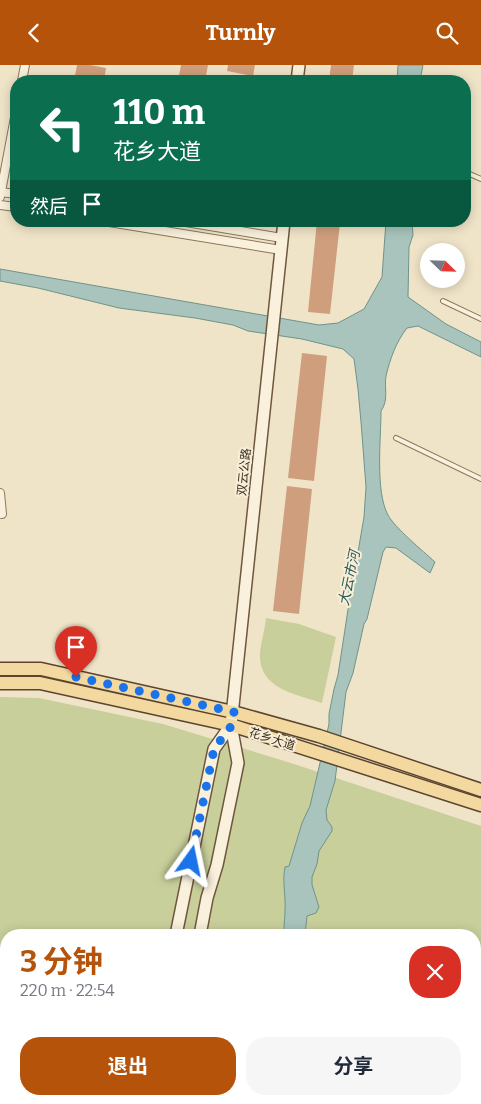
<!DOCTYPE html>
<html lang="zh">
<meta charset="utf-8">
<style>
:root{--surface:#fff;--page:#f6f6f7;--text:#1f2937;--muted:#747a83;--accent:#b45309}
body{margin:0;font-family:Bitter,"Noto Sans SC",serif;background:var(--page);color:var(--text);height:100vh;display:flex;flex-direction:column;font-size:19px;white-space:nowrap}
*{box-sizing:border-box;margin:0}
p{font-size:16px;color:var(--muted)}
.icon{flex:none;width:28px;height:28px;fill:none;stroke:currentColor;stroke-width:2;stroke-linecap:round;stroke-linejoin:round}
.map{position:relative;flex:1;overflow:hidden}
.panel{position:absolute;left:0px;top:864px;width:481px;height:176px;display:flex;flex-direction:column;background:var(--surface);border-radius:20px 20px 0 0;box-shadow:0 2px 12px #0003}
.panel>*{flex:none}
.top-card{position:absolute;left:10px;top:10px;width:461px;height:152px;border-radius:20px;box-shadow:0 2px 12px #0003;background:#0b6e4f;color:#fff;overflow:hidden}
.needle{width:32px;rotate:113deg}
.tools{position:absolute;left:420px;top:178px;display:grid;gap:10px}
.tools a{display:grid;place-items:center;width:45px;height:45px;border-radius:50%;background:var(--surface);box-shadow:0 2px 12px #0003;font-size:25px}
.pin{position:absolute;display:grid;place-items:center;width:42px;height:42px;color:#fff;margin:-51px -21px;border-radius:50% 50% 50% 0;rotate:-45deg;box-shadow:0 0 5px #0007}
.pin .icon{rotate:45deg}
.me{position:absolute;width:55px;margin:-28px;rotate:12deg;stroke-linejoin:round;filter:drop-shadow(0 0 4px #0008)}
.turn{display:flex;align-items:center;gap:18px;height:105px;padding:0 20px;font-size:22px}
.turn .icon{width:65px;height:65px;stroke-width:2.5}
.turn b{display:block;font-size:35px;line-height:42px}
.then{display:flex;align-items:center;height:48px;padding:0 20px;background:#0003;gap:10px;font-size:19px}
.round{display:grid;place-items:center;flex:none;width:52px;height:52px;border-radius:20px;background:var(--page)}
.summary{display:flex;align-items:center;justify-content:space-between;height:85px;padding:0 20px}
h1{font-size:30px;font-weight:700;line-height:38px;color:var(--accent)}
.primary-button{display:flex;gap:10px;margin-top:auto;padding:10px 20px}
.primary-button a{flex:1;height:58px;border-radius:20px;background:var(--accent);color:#fff;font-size:20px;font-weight:700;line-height:58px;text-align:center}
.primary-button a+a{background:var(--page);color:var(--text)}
header{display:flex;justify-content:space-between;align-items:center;height:65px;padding:0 20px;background:var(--accent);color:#fff;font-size:22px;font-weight:700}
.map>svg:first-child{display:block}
</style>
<header><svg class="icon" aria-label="back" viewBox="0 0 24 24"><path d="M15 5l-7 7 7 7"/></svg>Turnly<svg class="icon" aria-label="search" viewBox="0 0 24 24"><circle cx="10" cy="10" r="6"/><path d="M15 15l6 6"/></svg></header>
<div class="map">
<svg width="481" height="1039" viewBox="0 0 481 1039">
<rect width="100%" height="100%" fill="#f0e4c8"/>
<!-- green -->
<g fill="#c9cf9b" fill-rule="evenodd">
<path d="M266 553 299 559 336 572 322 638C296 629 258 624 260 588 261 576 265 564 266 553Z"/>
<path d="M0 632 39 633 163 659 291 698 481 761V1039H0ZM6 870H475V1034H6Z"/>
</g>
<!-- water -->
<g fill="#a9c4bc" stroke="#6f938a">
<path d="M398 0H423L420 16H397Z"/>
<path d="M386 156H412L413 170 409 182 408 232 446 259 481 277V292L418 261 407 263C396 277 390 294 386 311 384 322 389 335 381 346 381 373 375 426 388 450 394 462 423 486 435 497L430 508 396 483 386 482 383 487 367 554 364 559 353 608 346 627 335 716 326 745 327 755 332 762V766L319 786 317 799 312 812V820L319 842 316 848 307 851 305 870H285C283 861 285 855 285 846 286 831 282 817 285 802L289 801 302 758 310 741 329 659V649L334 624 338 610 349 538V522L357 493 364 452 366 422 361 357 358 324 354 294 343 284 302 274 248 266 233 260 195 253 119 243 38 223 0 216V204L319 260 338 258 364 244 382 212Z"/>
<path d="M0 1007H6V1034H98L121 1039H8L0 1035Z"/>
</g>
<!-- building -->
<g fill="#cf9f7d">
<path d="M77 0H90L106 3 104 16H74Z"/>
<path d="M181 0H208L205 16H178Z"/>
<path d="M228 0H255L253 11 227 6Z"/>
<path d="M331 0H354L352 16H329Z"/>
<path d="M317 156 340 158 330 249 308 247Z"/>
<path d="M302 288 327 291 314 416 288 413Z"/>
<path d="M287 421 312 424 299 549 273 546Z"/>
</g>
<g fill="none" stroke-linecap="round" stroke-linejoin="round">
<defs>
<g id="lane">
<path d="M465 107 481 114"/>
<path d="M443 236 481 254"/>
<path d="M396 373 481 414"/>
</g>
<g id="street">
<path d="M22 16 25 0"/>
<path d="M0 127 16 129"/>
<path d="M0 132 16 47"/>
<path d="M0 140 16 142"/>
<path d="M103 156 281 185"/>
<path d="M180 156 282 173"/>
<path d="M0 428 2 449"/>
</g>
<g id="secondary">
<path d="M297 16 299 0"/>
<path d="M176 870 214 684 231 660"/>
<path d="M200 870 207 833 217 800 238 698 231 660 284 156"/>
<path d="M140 1039 141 1034"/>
<path d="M150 1039 152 1034"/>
</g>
<g id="primary">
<path d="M0 604H41L233 647 319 671 481 725"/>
<path d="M0 618H40L231 660 481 740"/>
</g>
</defs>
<!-- lane casing -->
<use href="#lane" stroke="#8d765c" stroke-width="6"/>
<!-- street casing -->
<use href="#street" stroke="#8d765c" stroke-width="10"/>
<!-- secondary casing -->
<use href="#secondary" stroke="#6f573f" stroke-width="14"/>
<!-- primary casing -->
<use href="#primary" stroke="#5b4430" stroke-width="15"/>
<!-- lane -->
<use href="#lane" stroke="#faf1dc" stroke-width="4"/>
<!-- street -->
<use href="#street" stroke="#faf1dc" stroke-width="8"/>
<!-- secondary -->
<use href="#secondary" stroke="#faf1dc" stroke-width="11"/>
<!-- primary -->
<use href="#primary" stroke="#f3d9a0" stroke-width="12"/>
</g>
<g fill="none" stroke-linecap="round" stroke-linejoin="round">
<!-- route -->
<path stroke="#1a73e8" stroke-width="9" stroke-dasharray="0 16.2" d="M76 612 234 647 232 660 214 684 191 796"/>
</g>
<g text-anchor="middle" stroke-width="4" stroke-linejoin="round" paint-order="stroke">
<!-- street labels -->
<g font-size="12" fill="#3d2e20" stroke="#f7eed8">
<text transform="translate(244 407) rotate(-84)" y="4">双云公路</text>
<text transform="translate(272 674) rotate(18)" y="4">花乡大道</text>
</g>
<!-- water labels -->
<g font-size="14" font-style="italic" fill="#2f5d5a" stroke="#f7eed8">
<text transform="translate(349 513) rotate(-78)" y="5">大云市河</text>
</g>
</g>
</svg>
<div class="tools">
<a><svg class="needle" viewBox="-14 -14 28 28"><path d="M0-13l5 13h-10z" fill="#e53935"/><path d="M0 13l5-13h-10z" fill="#747a83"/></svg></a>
</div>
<div class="pin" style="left:76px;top:612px;background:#d93025"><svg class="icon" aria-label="arrive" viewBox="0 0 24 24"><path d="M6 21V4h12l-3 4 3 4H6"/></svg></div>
<svg class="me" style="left:191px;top:796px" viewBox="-20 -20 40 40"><path d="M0-17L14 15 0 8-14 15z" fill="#1a73e8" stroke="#fff" stroke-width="4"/></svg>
<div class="top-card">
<div class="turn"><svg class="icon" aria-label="left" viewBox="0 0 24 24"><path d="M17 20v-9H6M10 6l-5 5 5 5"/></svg><div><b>110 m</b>花乡大道</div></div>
<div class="then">然后<svg class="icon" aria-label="arrive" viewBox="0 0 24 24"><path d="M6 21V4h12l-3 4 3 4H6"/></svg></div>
</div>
<section class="panel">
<div class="summary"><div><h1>3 分钟</h1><p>220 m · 22:54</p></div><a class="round" style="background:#d93025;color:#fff"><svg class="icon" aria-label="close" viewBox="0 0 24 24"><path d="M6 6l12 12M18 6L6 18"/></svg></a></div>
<div class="primary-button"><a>退出</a><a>分享</a></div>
</section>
</div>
